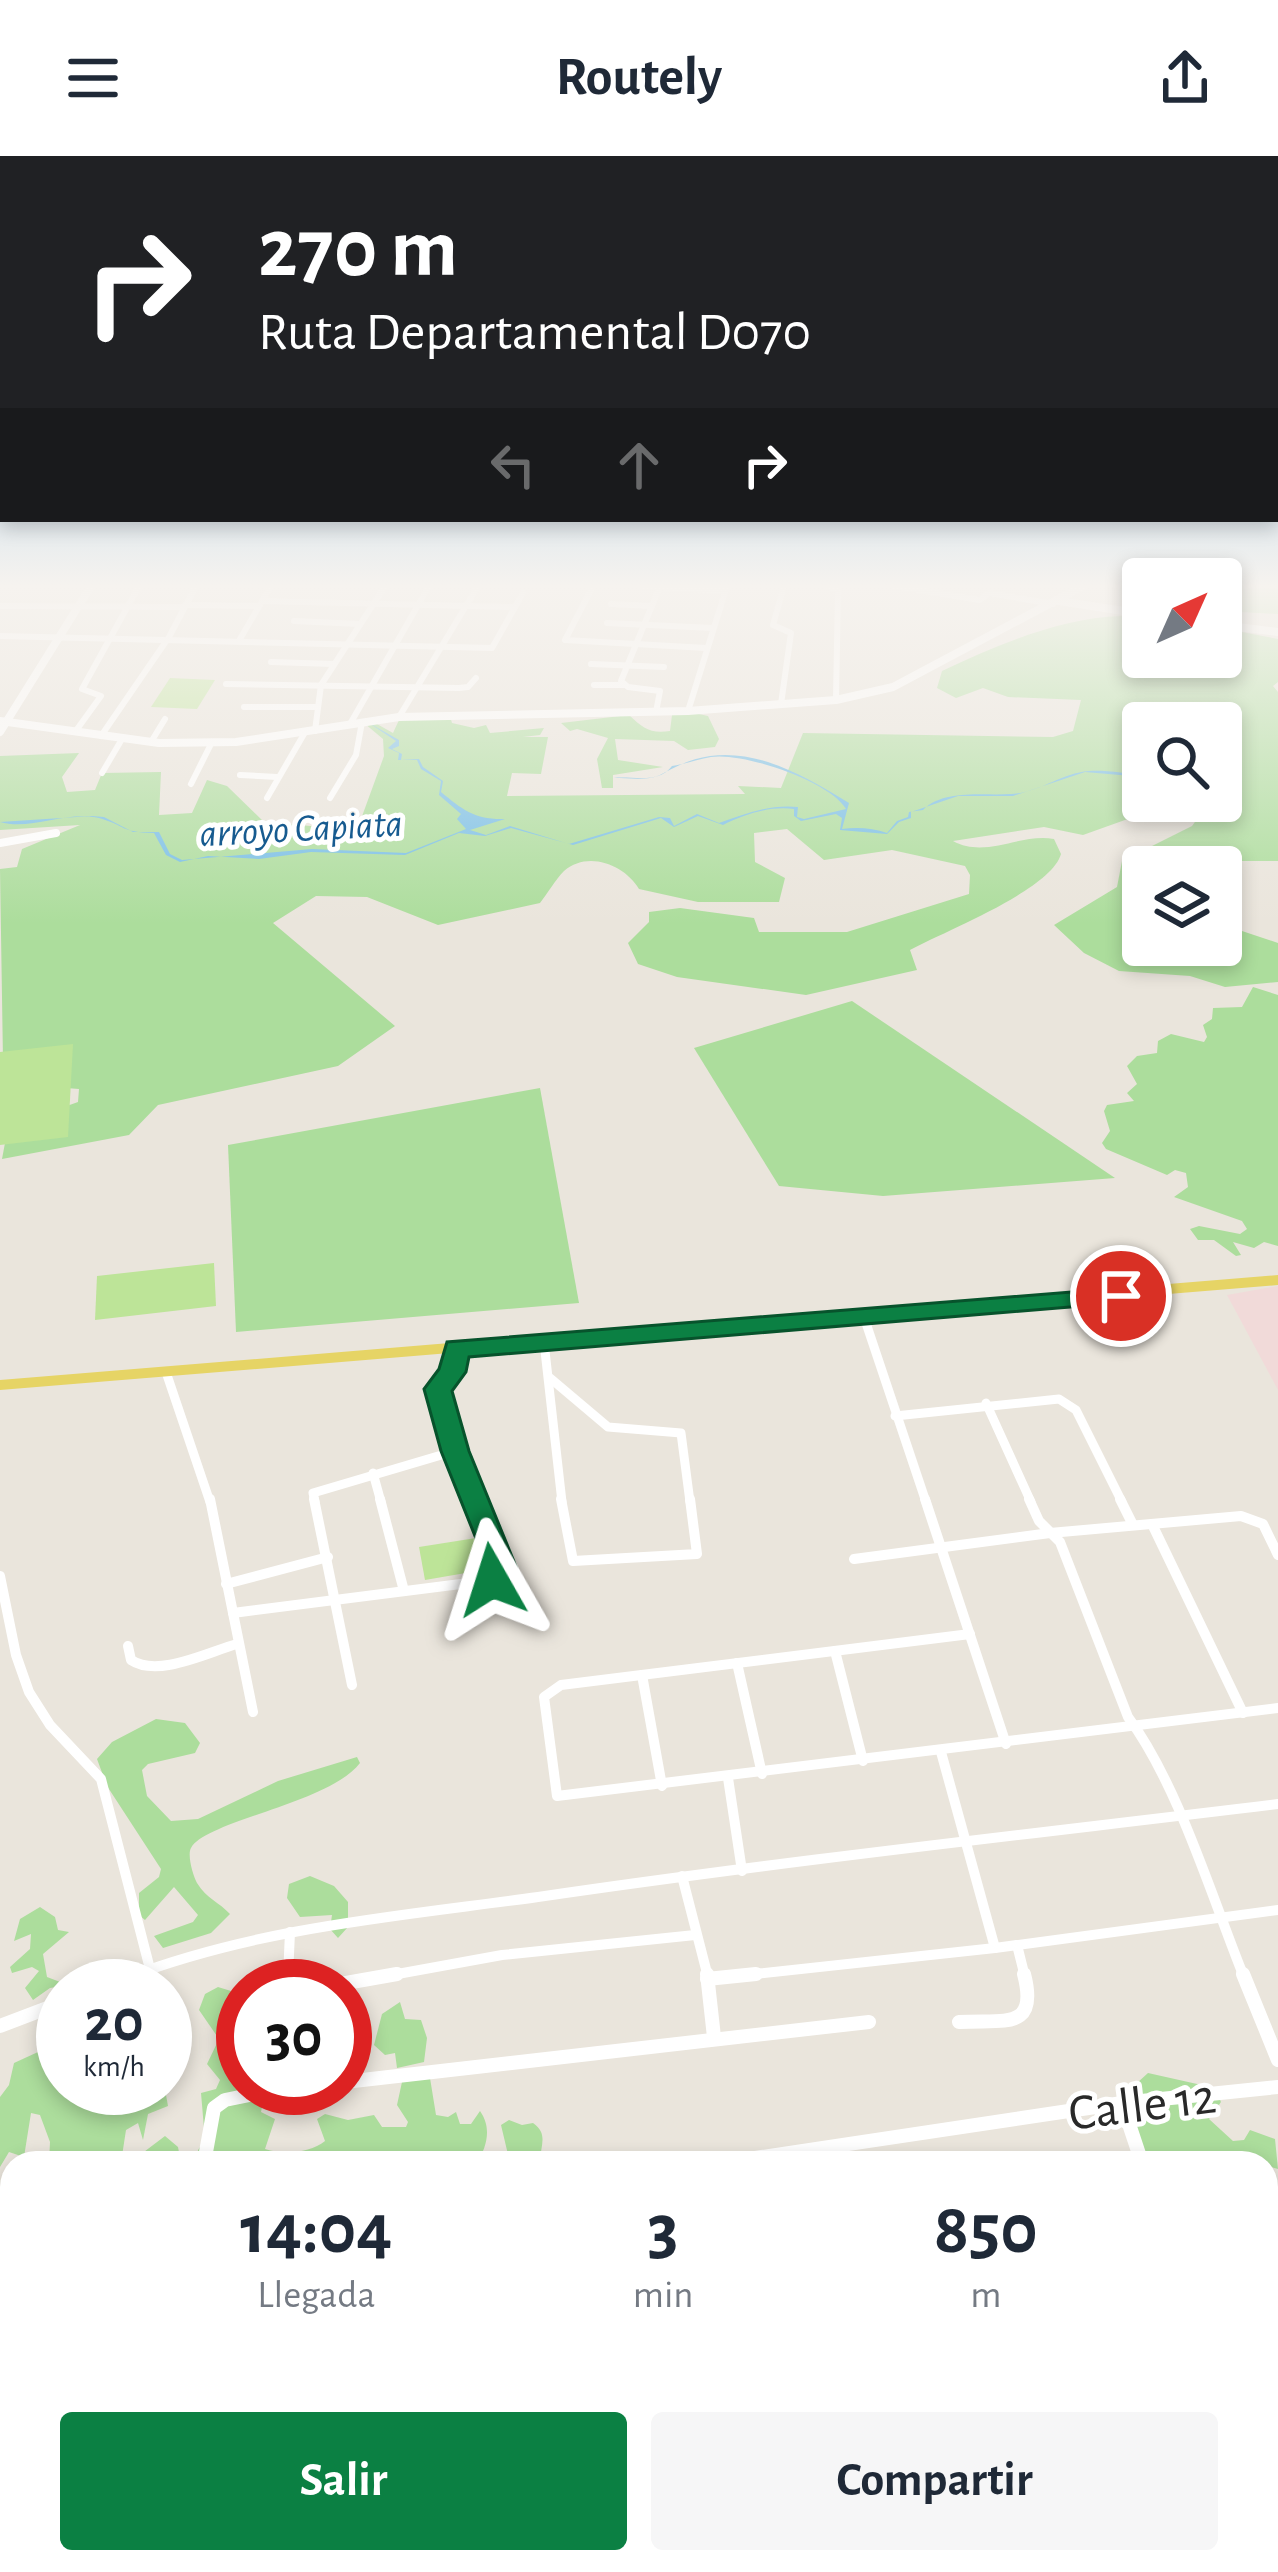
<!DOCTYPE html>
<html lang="es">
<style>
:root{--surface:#fff;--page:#f6f6f7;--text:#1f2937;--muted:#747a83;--accent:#0b8043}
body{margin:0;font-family:"Alegreya Sans",sans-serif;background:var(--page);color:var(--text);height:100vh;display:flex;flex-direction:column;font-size:45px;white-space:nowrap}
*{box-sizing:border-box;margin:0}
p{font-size:39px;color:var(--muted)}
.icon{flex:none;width:66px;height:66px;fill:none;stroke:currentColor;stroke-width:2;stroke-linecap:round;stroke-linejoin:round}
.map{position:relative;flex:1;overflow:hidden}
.details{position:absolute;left:0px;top:1995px;width:1278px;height:423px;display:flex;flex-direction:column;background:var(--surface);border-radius:36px 36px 0 0;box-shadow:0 6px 18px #0003}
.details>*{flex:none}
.banner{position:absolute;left:0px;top:0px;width:1278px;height:366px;box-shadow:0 6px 18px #0003;background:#202124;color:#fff;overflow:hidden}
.needle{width:78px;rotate:45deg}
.buttons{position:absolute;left:1122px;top:402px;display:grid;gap:24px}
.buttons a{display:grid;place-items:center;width:120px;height:120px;border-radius:12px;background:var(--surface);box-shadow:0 6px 18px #0003;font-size:60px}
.speed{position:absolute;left:36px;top:1803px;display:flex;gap:24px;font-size:60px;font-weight:700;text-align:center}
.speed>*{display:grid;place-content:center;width:156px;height:156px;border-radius:50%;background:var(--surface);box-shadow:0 6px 18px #0003;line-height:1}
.speed small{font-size:30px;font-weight:400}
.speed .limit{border:18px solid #d22;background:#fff;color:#111}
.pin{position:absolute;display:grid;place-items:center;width:102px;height:102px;color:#fff;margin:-51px;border:6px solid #fff;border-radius:50%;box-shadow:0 3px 12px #0007}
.me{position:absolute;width:132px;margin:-66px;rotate:354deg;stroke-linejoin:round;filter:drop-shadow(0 0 9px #0008)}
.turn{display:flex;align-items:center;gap:42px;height:252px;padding:0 60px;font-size:54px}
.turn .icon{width:156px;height:156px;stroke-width:2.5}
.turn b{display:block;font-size:84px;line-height:102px}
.lanes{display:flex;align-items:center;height:114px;padding:0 60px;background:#0003;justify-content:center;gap:60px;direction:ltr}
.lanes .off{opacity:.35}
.eta{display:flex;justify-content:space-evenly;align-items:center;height:204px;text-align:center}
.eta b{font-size:72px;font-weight:700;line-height:84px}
.button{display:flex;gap:24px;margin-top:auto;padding:24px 60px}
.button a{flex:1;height:138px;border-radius:12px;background:var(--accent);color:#fff;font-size:48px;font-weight:700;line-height:138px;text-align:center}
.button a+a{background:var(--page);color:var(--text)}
header{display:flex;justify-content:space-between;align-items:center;height:156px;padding:0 60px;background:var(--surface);font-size:54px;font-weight:700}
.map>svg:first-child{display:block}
</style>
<header><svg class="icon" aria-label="menu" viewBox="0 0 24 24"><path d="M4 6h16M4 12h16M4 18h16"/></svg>Routely<svg class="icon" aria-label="share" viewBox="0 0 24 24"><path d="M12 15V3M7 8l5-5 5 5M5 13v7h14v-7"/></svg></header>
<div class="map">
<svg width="1278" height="2416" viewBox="0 0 1278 2416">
<rect width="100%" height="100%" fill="#eae5dc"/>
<!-- medical -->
<path fill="#f1dad9" d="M1278 1130V1234L1227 1139Z"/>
<!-- green -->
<g fill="#acdd9c">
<path d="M1221 430H1278V458L1223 455Z"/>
<path d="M1121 460 1143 462V501H1221V472L1278 483V526L1273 530 1278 536V705H1241L1221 715V711H1143V789H1221V768L1278 787V826L1225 831 1190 820 1119 815 1084 797 1054 769 1117 731 1122 705 1192 670 1210 645H1221V567H1143V645H1178L1083 679 1044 671 953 685C986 703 1019 677 1054 683L1061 698C1051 734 945 775 910 794L917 814 806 839 677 821 638 808 628 787 649 766V756L680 752 754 762 759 776H847L969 738 970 719 965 710 892 694 824 704 787 673 754 677 755 706 785 722 779 746H698L639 733C625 709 588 694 564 715 555 724 548 737 540 747L438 769 367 741 316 740 273 767 395 870 338 910 158 949 129 979 2 1003 8 971 78 946 79 933 27 929 3 905 0 713 17 711 22 693 80 669 0 674V600L79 597 62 621 67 636 95 634 102 617 161 616 159 659 192 657 207 624 227 630 264 666 357 674 384 600 383 583 364 567 377 568 393 577 399 564 450 560 452 567 474 572 486 569 490 577 544 572 540 579 523 581H548L541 618 512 617 507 640 745 638 738 630 781 632 803 577 1053 581 1073 575 1081 544 1008 541 983 532 956 542 937 532 942 515C997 489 1060 462 1121 460Z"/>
<path d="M694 557 708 560 719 583 715 591 688 594 674 585 615 583 618 604 663 611 613 619V632H602L597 603 608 582 577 573 570 575 561 567 629 559C643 572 650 578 670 575L672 559Z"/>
<path d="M1253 831 1278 839V1090L1264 1086 1254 1092 1233 1086 1241 1099 1236 1100 1214 1084H1198L1190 1073 1199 1070 1240 1078 1247 1073 1242 1065 1174 1041 1188 1031 1186 1017 1175 1014 1167 1019 1106 993 1102 987 1110 975 1104 955 1107 949 1134 945 1127 937 1137 928 1127 910 1137 900 1157 897 1158 885 1171 878 1204 886 1207 881 1203 869 1212 863 1213 852 1242 851Z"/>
<path d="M852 845 1115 1022 883 1040 779 1030 694 892Z"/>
<path d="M540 932 579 1147 236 1176 228 989Z"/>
<path d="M156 1563 185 1567 200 1587 195 1597 148 1608 142 1614 147 1640 171 1665 198 1663 278 1625 357 1601 360 1607C330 1647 205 1665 191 1692 187 1699 193 1720 197 1727 207 1743 219 1746 230 1758L211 1777 163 1792 154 1780 193 1766 198 1759 174 1731 145 1764 139 1759V1737L159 1721 161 1713 107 1630 97 1603 112 1586Z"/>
<path d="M310 1720 334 1730 348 1746V1771L338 1782 330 1773 332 1759 300 1761 287 1742 289 1728Z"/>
<path d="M40 1751 55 1761 58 1774 69 1776 43 1798 47 1821 68 1829 50 1832 33 1844 25 1832 39 1815 32 1811 12 1817 10 1811 30 1793 31 1778 14 1785 20 1763Z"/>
<path d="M218 1831 231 1835 239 1844 230 1858 243 1870V1932H266L261 1956 275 1963 265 1993C284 1999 310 1997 325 1985L317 1963 325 1958 348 1964 374 1959 382 1971H406L408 1966 397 1949 402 1926 430 1922 436 1959 448 1961 456 1956 460 1968H471L480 1955C492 1972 487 1990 477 2007H198V1994L205 1984 201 1937 216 1933 220 1924 207 1908 219 1883 199 1854 205 1838Z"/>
<path d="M400 1846 405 1863 421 1864 427 1882 424 1906 397 1912 395 1897 385 1899 374 1889 382 1858Z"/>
<path d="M63 1889V1932H156L159 1940 166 1939 168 1950 148 1958 143 1984 138 1967 126 1974 122 2000 132 2005 165 1980 178 1991 181 2007H49L50 1986 40 1959 31 1957 24 2001 9 1996 0 2011V1941L9 1929 14 1907 38 1896 55 1902Z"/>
<path d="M1148 1917 1215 1932 1221 1946 1209 1963 1233 1985 1244 1984 1250 1974 1275 1983 1278 2013 1254 2006 1143 2007 1126 1937Z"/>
<path d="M509 1964 522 1969 533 1967C549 1978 540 1990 540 2007H510L501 1969Z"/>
<path d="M1 2112 12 2125V2213H3L8 2243 0 2262Z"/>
<path d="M707 2406H843L842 2416H709Z"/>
</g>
<!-- pitch -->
<g fill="#bde498">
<path d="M170 522 215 524 197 553 151 551Z"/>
<path d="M73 888 68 981 0 989V896Z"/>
<path d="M214 1107 216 1150 95 1164 97 1120Z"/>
<path d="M476 1382 483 1414 425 1424 419 1391Z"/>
</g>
<!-- water -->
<path fill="#76bee6" d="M369 567 399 584V590L392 593 402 598 401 604 419 603 423 611 443 625 441 636C463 654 475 664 505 663L470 674 486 679 510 670 569 688 659 661 670 662 674 670 697 658 719 667C745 658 769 648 798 651L797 661 804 663 846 653C830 625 743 596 711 601 698 603 685 608 672 610 660 627 634 622 614 622 626 620 648 625 660 619 675 611 689 603 710 600 760 593 808 622 849 647L842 673C857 671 873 672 887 677L897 665 908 661 909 656 923 654C944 633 983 640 1011 638 1039 637 1061 617 1089 615 1104 614 1130 617 1143 621L1085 616 1013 640H958L911 656V662L899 666 887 678 840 674 842 662 836 658 801 665 794 660V653C769 650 745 658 723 669L698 660 674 671 661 662 573 689 511 672 485 680 459 677 405 699 311 696 259 703 208 700 180 706 166 699 154 677C119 676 127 670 99 662 67 654 31 675 0 666L92 660 104 661 133 676H159L170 698 182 704 312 693 406 697 466 673 457 663 461 658 439 639 441 625 421 613 417 604H398L399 597 388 592 396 585Z"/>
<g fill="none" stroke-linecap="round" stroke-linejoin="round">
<!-- street-far4 -->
<g stroke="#fff" stroke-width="6">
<path d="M593 430 565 484 706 492"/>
<path d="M642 430 725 435"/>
<path d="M827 430 838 434 836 544"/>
<path d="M894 430 980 444 989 437 1053 448"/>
<path d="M262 445 515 451"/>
<path d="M611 448 652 450"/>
<path d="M185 449 258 450"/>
<path d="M0 450 183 451"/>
<path d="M294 465 360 468"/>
<path d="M607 467 713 472"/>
<path d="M0 480 492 492 523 437"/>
<path d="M240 483 271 430"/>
<path d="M271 506 334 508"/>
<path d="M591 508 664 511"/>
<path d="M226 528 459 532 468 531 476 522"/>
<path d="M594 529H624"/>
<path d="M781 548 791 477 773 469 784 430"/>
<path d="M244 551H317"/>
<path d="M688 555 727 430"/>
<path d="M656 556 660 535 628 531 621 525 660 430"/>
<path d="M399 561 478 430"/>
<path d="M350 568 429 430"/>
<path d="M315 575 321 529 385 430"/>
<path d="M75 576 101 540 82 533 139 430"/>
<path d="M101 580 169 481 196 430"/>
<path d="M151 586 165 563"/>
<path d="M102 617 122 583"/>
<path d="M240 619 277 621"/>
<path d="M191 628 212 586"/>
<path d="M267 642 304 578"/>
<path d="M330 642 356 599 362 566"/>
</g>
<!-- street-far3 -->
<path stroke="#fff" stroke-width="8" d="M0 687 56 677"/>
<!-- street-far2 -->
<g stroke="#fff" stroke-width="9">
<path d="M864 1161 926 1346"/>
<path d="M544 1186 562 1346"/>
<path d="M457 1193 453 1216 437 1233 476 1346"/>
<path d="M166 1216 210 1346"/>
<path d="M550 1222 608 1271 681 1277 690 1346"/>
<path d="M986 1247 1031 1346"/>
<path d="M895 1260 1059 1243 1076 1254 1122 1346"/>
<path d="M373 1317 381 1346"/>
<path d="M315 1346 313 1337 455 1295"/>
</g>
<!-- street-far1 -->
<g stroke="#fff" stroke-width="10">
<path d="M210 1343 253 1556"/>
<path d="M314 1343 352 1529"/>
<path d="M380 1343 404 1435"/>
<path d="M561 1343 573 1405 697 1398 690 1343"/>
<path d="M925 1343 1006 1588"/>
<path d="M1029 1343 1039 1365 1060 1386 1128 1561C1178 1628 1212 1742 1244 1821"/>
<path d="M1120 1343 1133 1369"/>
<path d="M1152 1368 1243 1557"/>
<path d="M854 1403 1050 1377 1241 1360 1263 1368 1278 1399"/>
<path d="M0 1420 16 1499 29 1536 50 1569 101 1623 150 1813"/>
<path d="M226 1428 328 1401"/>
<path d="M233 1457 492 1424 499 1420 500 1405 475 1343"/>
<path d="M970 1478 561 1529 544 1541 557 1640 1278 1552"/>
<path d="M128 1490 131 1504C158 1522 208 1496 237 1488"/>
<path d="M835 1495 863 1605"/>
<path d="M737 1507 762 1618"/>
<path d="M642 1519 662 1630"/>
<path d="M941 1596 995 1792"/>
<path d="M728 1622 742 1715"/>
<path d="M682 1720 708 1821"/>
<path d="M1017 1789 1025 1821"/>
<path d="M129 1821C260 1771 401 1760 538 1741 784 1705 1031 1678 1278 1648"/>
<path d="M288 1821 290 1776"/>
<path d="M381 1821 502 1799 695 1779"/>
<path d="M728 1821 995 1792 1278 1754"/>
</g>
<!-- street -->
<g stroke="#fff" stroke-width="14">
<path d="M287 1818 294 1830"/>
<path d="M707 1818 714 1881"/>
<path d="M1243 1818 1278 1904"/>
<path d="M707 1823 756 1818"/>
<path d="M105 1830 137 1818"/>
<path d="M329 1830 397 1818"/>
<path d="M959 1866C1003 1863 1039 1876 1024 1818"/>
<path d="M0 1870 63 1846"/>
<path d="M345 1926 869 1866"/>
<path d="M1122 1947 1142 2007"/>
<path d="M204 2007 214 1952 225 1944 284 1932"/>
<path d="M722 2007 1122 1947 1278 1931"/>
<path d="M1266 2063 1278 2061"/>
<path d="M1266 2189 1278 2187"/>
<path d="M0 2221 12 2219"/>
<path d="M1266 2370 1278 2368"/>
<path d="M0 2372 12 2367"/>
<path d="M105 2406 106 2416"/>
<path d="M277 2406 280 2416"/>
<path d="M1076 2406 1077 2416"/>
<path d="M998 2416 1060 2406"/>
</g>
<!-- secondary-far1 -->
<g stroke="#fff" stroke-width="8">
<path d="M1059 445 1143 458"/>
<path d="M1221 469 1278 476"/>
<path d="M0 565 159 587 236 586 399 561 688 555 836 544 893 531 1083 430"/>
<path d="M0 576 91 430"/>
</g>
<!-- secondary -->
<g stroke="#fff" stroke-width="21">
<path d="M0 2072 12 2068"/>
<path d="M438 2406 442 2416"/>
</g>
<!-- primary -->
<path fill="#e6d465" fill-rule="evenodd" d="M1278 1119V1129L0 1234V1224Z"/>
</g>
<!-- sky -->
<linearGradient id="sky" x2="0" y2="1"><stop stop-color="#7ab8e7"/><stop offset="0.56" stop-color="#f6f3ef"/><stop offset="1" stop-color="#f6f3ef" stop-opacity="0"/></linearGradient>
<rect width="1278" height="768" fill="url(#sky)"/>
<!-- route -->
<path fill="#0b8043" stroke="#07532c" stroke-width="3" d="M1121 1132 1134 1140 1130 1146 469 1201 466 1216 452 1235 469 1295 517 1413C508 1429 500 1439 481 1433L477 1424 485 1405 441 1295 424 1233 439 1213 447 1186Z"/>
<g text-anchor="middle" stroke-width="10" stroke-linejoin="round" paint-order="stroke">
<!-- far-water labels -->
<g font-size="39" font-style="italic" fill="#175b90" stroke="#fff">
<text transform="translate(301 671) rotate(-3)" y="14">arroyo Capiata</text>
</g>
<!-- near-street labels -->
<g font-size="51" fill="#292929" stroke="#fff">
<text transform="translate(1142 1947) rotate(-7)" y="18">Calle 12</text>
</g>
</g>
</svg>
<div class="buttons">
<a><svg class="needle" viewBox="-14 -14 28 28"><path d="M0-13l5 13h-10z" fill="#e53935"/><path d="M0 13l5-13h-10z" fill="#747a83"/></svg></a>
<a><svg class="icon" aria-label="search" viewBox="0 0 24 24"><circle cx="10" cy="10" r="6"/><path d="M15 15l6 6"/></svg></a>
<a><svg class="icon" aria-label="layers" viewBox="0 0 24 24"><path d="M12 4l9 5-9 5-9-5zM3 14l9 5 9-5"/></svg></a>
</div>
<div class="speed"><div>20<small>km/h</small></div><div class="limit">30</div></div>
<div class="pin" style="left:1121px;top:1140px;background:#d93025"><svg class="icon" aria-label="arrive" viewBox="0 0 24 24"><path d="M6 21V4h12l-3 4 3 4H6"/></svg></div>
<svg class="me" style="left:492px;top:1424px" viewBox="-20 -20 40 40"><path d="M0-17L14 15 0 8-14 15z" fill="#0b8043" stroke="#fff" stroke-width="4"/></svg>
<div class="banner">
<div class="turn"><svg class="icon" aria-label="right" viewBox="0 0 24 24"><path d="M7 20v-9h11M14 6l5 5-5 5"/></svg><div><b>270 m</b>Ruta Departamental D070</div></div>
<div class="lanes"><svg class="icon off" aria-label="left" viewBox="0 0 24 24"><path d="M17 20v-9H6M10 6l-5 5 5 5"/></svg><svg class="icon off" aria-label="ahead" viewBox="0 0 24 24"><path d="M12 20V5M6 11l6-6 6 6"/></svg><svg class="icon" aria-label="right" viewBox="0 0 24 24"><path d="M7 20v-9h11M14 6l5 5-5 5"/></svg></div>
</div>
<section class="details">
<div class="eta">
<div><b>14:04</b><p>Llegada</p></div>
<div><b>3</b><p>min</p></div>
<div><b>850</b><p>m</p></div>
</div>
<div class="button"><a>Salir</a><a>Compartir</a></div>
</section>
</div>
